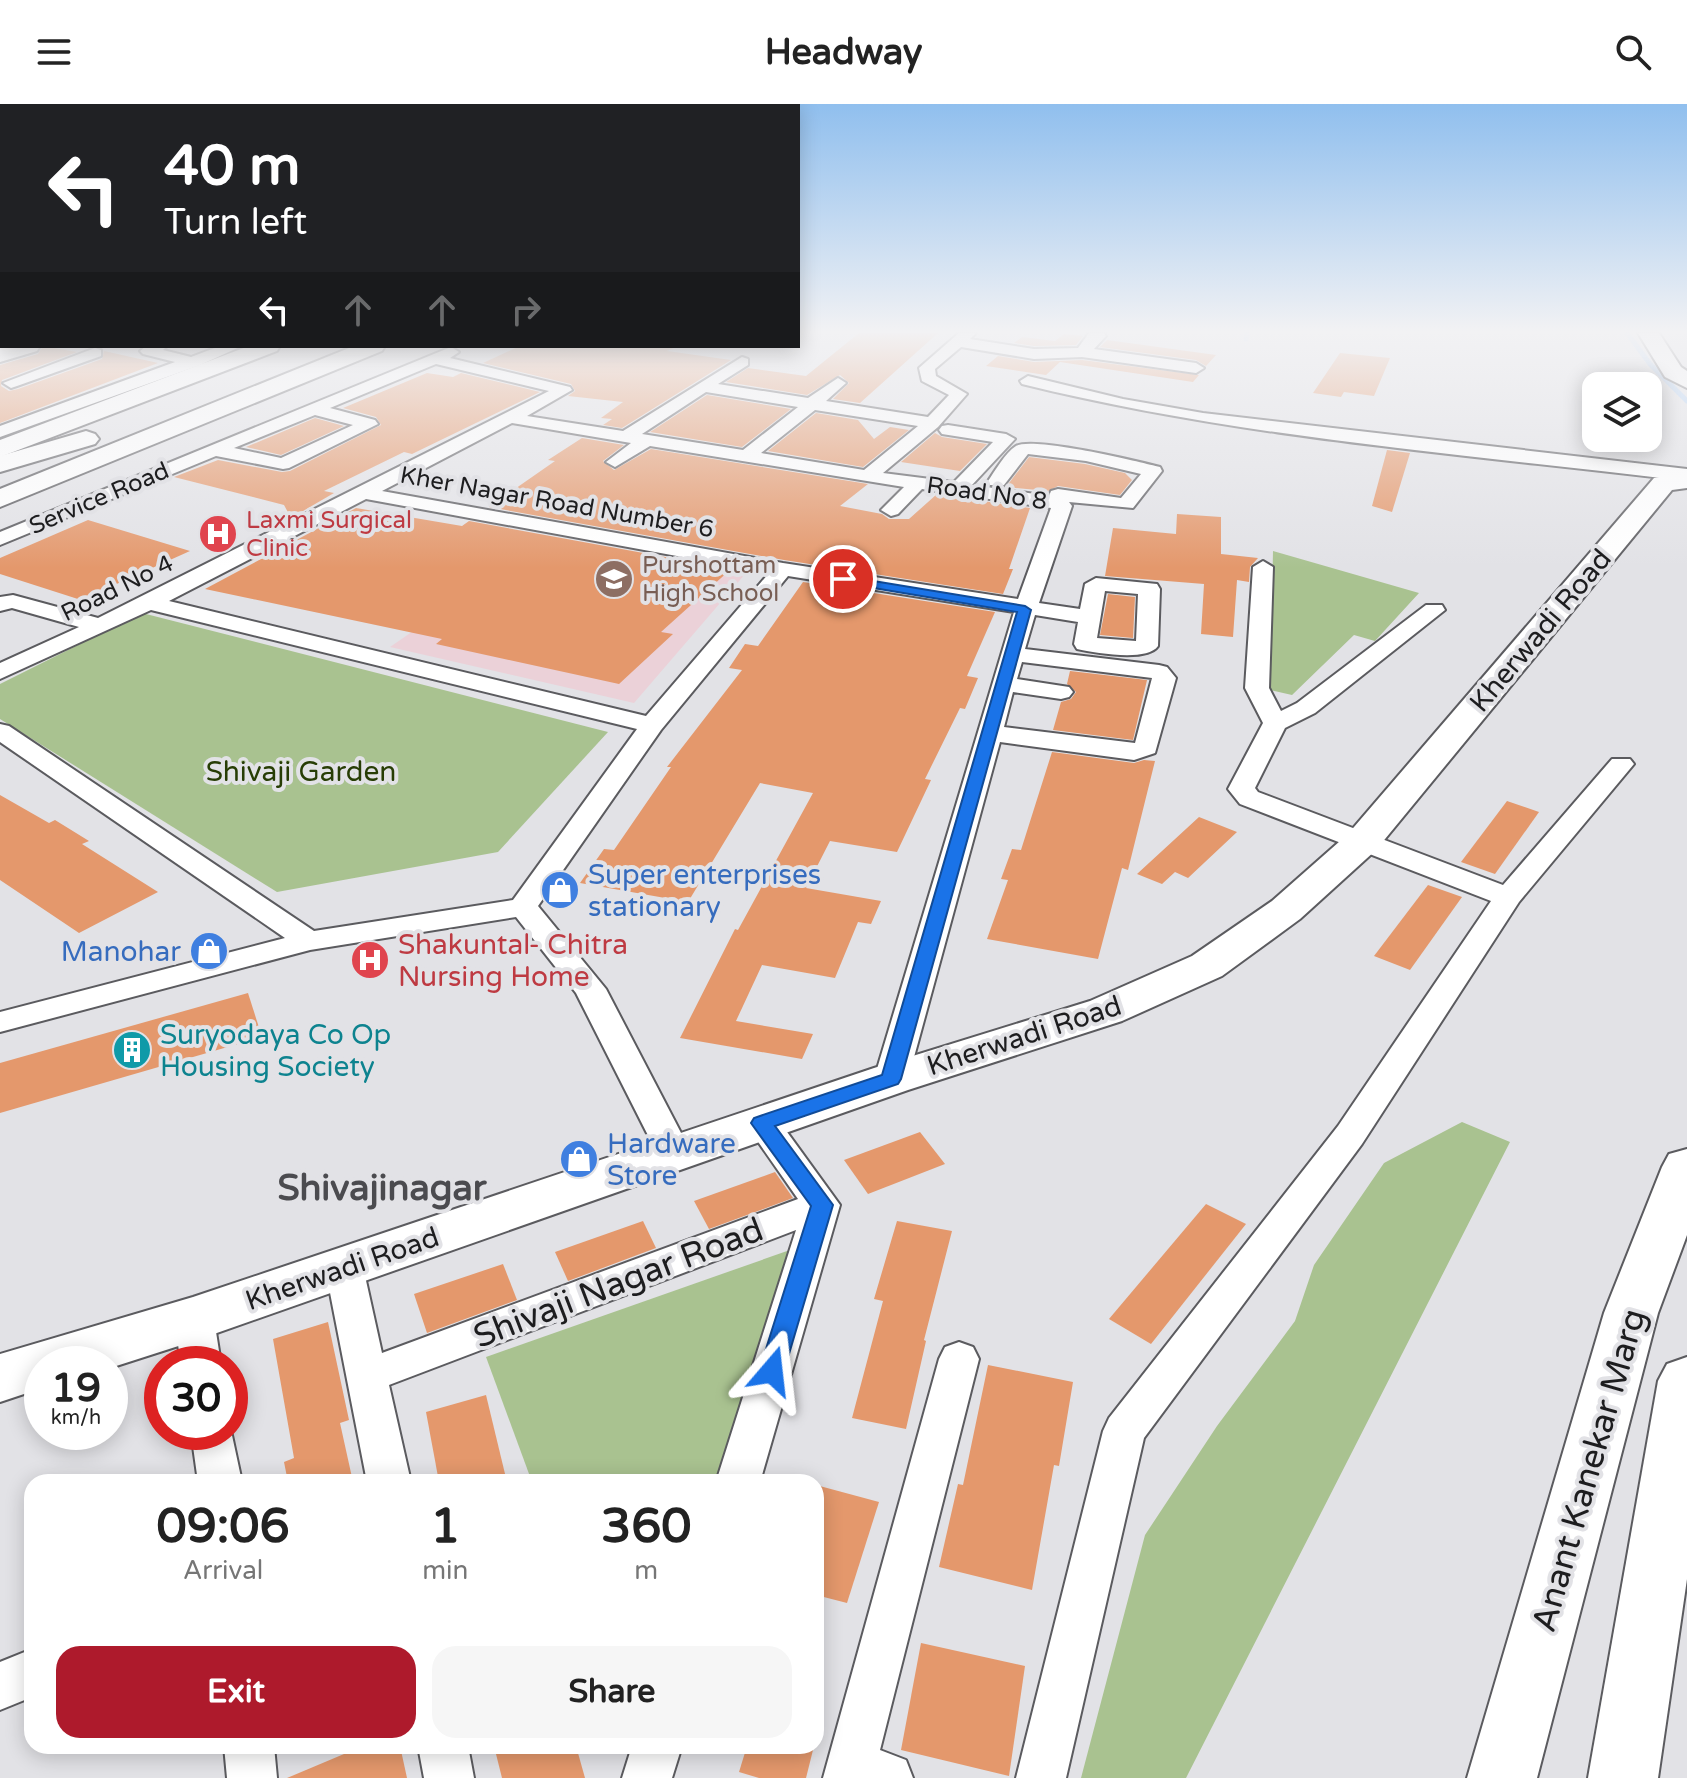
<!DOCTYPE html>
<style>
:root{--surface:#fff;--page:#f6f6f6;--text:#222;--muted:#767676;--accent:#ae1a2c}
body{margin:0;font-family:"Varela Round",sans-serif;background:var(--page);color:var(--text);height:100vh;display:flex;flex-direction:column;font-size:30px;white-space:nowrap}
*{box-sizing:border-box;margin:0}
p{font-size:26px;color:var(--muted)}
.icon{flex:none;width:44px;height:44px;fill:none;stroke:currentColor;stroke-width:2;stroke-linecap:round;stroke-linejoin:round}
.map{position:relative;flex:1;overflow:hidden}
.panel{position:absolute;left:24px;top:1370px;width:800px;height:280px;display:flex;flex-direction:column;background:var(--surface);border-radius:24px;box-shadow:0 4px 20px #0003}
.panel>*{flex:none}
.hud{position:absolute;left:0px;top:0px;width:800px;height:244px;box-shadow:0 4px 20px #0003;background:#202124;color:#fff;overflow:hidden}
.controls{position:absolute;left:1582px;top:268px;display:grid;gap:16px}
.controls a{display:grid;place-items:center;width:80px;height:80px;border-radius:16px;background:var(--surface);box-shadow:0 4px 20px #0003;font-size:40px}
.speed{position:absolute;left:24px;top:1242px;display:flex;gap:16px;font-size:40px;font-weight:700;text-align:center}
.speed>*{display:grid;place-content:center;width:104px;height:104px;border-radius:50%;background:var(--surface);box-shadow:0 4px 20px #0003;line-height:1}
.speed small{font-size:20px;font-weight:400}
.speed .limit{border:12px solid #d22;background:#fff;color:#111}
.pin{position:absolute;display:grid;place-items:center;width:68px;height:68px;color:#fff;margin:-34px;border:4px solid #fff;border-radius:50%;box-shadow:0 2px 8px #0007}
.me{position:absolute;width:88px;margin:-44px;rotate:17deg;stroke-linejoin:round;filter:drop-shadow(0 0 6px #0008)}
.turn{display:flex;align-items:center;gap:28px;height:168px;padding:0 32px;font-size:36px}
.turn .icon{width:104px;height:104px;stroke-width:2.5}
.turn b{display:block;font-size:56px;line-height:68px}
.lanes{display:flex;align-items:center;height:76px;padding:0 32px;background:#0003;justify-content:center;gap:40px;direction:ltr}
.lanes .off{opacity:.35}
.eta{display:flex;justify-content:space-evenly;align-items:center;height:136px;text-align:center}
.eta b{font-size:48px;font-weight:800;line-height:56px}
.action{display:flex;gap:16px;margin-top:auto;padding:16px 32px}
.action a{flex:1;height:92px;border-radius:24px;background:var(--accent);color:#fff;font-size:32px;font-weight:800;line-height:92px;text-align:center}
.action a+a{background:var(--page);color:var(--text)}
header{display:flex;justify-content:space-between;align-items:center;height:104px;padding:0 32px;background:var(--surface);font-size:36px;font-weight:800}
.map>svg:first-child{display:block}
</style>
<header><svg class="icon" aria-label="menu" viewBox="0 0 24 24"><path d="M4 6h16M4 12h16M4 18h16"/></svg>Headway<svg class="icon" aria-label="search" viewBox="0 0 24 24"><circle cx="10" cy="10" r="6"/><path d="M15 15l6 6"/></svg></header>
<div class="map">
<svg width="1687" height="1674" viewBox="0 0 1687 1674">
<rect width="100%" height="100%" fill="#e2e2e6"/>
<!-- education -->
<path fill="#ebd1d8" d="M543 432 746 469 634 599 390 543 480 481Z"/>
<!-- green -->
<g fill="#a9c290">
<path d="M1273 447 1419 489 1375 537 1354 531 1292 591 1270 586Z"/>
<path d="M142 509 608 628 498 748 277 788 0 615V580Z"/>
<path d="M1462 1018 1510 1038 1186 1674H1081L1145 1431 1217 1322 1295 1217 1314 1161 1384 1059Z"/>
<path d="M827 1133 738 1378H532L486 1253Z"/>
</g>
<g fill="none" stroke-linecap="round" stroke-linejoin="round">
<!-- stream -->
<g stroke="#adcff6" stroke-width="5">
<path d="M1627 229 1650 260 1687 297"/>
<path d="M1246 235 1247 229"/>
</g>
</g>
<!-- building -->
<g fill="#e4986c">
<path d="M859 229H938L860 299 833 295 849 279 840 271 807 291 726 278 748 264 806 272Z"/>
<path d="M1064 230 1083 232 1076 241 1034 242 1014 239 1022 233 1055 237Z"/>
<path d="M1107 236 1216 251 1206 262 1196 256 1100 243Z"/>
<path d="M43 242 77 248 2 276 1 282 9 287 18 285 102 255 104 247 158 259 0 319V261L38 250Z"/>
<path d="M520 242H678L667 247 731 256 622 324 603 321 612 315 601 314 623 298 568 292 575 287 571 280 483 259Z"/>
<path d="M1340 249 1390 254 1374 292 1344 288 1341 293 1313 289Z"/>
<path d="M998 252 1034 258 1082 256 1199 271 1193 278 1060 258 1046 271 986 262Z"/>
<path d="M427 269 453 273 461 269 540 288 412 350 404 348 324 387 334 389 291 414 284 401 174 373 218 356 282 368 290 367 381 321 376 313 343 304Z"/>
<path d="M707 291 791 305 742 343 650 328Z"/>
<path d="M816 309 858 316 874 335 890 323 909 326 863 363 768 347Z"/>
<path d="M315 314 344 322 281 351 246 343Z"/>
<path d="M935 329 942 333 987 340 960 367 901 358Z"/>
<path d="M582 334 624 341 603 357 614 366 651 345 868 380 840 402 882 410 889 415H909L937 390 1030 404 1009 465H1013L1003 490 784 456 489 403 555 357 548 356Z"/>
<path d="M1387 346 1410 349 1392 408 1372 402Z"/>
<path d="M1029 353 1085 360 1125 369 1132 376 1120 391 1058 382 1048 387 1006 383Z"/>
<path d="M356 404 462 422 469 417 731 465 661 528 673 530 619 580 436 540 442 535 205 485Z"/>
<path d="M1177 410 1221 413V450L1258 454 1250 463 1249 478 1237 476 1233 533 1201 530 1204 480 1105 472 1113 424 1176 430Z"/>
<path d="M88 416 190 447 81 496 0 470V454Z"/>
<path d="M803 478 995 508 967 572 978 574 965 605 960 604 925 675 931 676 897 748 830 737 806 784 881 797 871 820 858 818 835 874 762 861 736 917 813 930 802 955 680 934 735 825 738 826 813 689 760 679 688 798 580 779 604 745 614 746 671 663H667L742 566 729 564 745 540 758 542Z"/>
<path d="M1108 490 1135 493 1133 534 1100 531Z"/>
<path d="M1070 567 1147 576 1133 636 1053 626 1061 598 1071 595 1076 588 1067 580Z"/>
<path d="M1052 648 1134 659 1144 656 1155 657 1128 766 1122 764 1098 855 987 835 1008 776 1001 775 1012 745 1021 746Z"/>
<path d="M0 691 49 719 55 716 89 737 82 740 158 788 79 829 0 776Z"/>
<path d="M1507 697 1539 708 1495 770 1461 758Z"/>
<path d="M1199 713 1237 728 1188 774 1175 768 1162 780 1137 770Z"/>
<path d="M1428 781 1462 793 1410 866 1374 852Z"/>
<path d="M248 889 262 933 0 1009V959Z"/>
<path d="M920 1028 945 1060 868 1090 844 1056Z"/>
<path d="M775 1068 793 1094 709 1125 694 1097Z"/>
<path d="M1206 1100 1246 1120 1151 1240 1109 1215Z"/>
<path d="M643 1117 656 1144 568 1177 555 1148Z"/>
<path d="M897 1117 952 1127 924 1236 926 1237 906 1325 852 1314 883 1197 874 1195Z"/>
<path d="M503 1160 517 1196 427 1229 414 1190Z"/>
<path d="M328 1218 349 1316 340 1319 353 1378H288L284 1358 294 1354 273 1235Z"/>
<path d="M988 1261 1073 1278 1059 1362 1054 1361 1032 1486 939 1463 958 1380 963 1381Z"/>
<path d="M486 1291 506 1374 493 1378H439L426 1308Z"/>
<path d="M816 1381 879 1398 847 1499 816 1491Z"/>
<path d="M921 1539 1025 1562 1009 1672 901 1646Z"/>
<path d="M363 1642H400L407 1674H287Z"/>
<path d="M494 1642H576L585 1674H502Z"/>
<path d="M747 1642H814L806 1674H759L739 1668Z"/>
</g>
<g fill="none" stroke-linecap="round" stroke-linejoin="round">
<defs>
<g id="street">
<path d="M959 229H976L970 235 1034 245 1078 244 1089 229H1104L1106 232 1094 245 1196 259 1204 264 1196 269 1082 253 1034 255 961 243 935 265 936 272 967 290 938 323 883 369 954 378 993 338 942 330 939 326 942 322 948 321 1006 330 1015 335 972 381 1049 392 1051 387 1058 385 1121 394 1141 370 1086 357 1028 350 1004 381H990L988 377C995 367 1005 349 1016 342 1032 332 1137 357 1160 363L1162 367 1133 404 1069 398 1072 402 1039 499 1080 505 1085 480 1096 474 1157 480 1160 485 1158 542C1147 558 1096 549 1077 545L1074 540 1078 518 1035 511 1025 545 1159 561 1167 563 1176 574 1155 649 1134 656 1000 638 908 975 903 983 891 986 879 983 874 975 1014 508 788 472 661 626 538 802 606 885 692 1050 686 1059 674 1063 662 1059 576 889 516 813 310 846 0 928V908L285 834 0 638V620L9 622 314 827 513 796 637 625 151 506 0 575V559L79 523 12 504 0 507V493L13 491 98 514 549 287 436 260 330 304 375 316 378 320 289 364 283 365 216 352 0 441V428L451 243 459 248 450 254 570 283 572 286 527 312 623 327 742 253 748 255V261L718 280 808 294 838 274 846 279 826 297 928 313 949 291 922 277 919 264ZM706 288 798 303 743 346 642 330ZM815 306 918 322 864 366 761 349ZM315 311 353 321 281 354 234 344ZM512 319 631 339 606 358 615 363 650 342 904 383 881 406 891 412 898 410 922 385 1051 404 1018 495 783 459 382 387ZM366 395 769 469 646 612 169 497ZM1105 487 1138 490 1136 537 1097 534ZM1022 558 1152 574 1135 639 1004 623 1013 588 1061 595 1069 593 1073 588 1069 583 1017 575Z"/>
<path d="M146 242H167L163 246 191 253 220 242H242L200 261 0 333V322L175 258 143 250 140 247Z"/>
<path d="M95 244 101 246V252L17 282 11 284 3 279Z"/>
<path d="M1028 272 1123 295 1203 309 1687 365V377C1465 350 1240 334 1022 280L1020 277Z"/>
<path d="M1263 457 1273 463 1269 584 1281 607 1297 599 1426 501H1442L1445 506 1315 609 1285 624 1255 684 1258 688 1503 781 1612 655H1630L1634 660 1519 798 1362 1040 1144 1334 1066 1674H1016L1103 1327 1109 1314 1338 1022 1491 797 1240 700 1228 685 1263 619 1245 584 1253 463Z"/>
<path d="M762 1007 774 1010 840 1101 760 1378H716L796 1126 389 1281 411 1378H367L325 1163 331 1153 344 1148 357 1153 363 1163 382 1249 798 1095 745 1019 750 1010Z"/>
<path d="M194 1199 208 1204 214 1215 221 1260H181L174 1215 180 1204Z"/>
<path d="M959 1238 973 1243 979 1255 880 1646 906 1656 913 1674H823L939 1255 945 1243Z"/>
<path d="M230 1322 242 1378H198L191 1328H230Z"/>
<path d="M32 1545V1593L0 1606V1558Z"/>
<path d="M224 1642H274L277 1674H227Z"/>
<path d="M418 1642H468L474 1674H424Z"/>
<path d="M632 1642H682L672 1674H622Z"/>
</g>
<g id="secondary">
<path d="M1638 229H1659L1681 263 1687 267V284L1665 273Z"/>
<path d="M6 242H40L37 247 0 258V244Z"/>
<path d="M249 242H280L277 247 0 353V336Z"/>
<path d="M1687 368V384L1672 386 1376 746 1300 815 1222 872 1122 917 908 986 194 1237 110 1264V1260H42V1284L0 1298V1250L193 1193 874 964 1090 897 1192 852 1272 797 1348 730 1654 374Z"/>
<path d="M1687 1045V1131L1658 1209 1537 1674H1467L1604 1209 1662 1063 1669 1050Z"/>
<path d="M1687 1253V1475L1658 1674H1588L1658 1277 1667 1260Z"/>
</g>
<g id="highway">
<path d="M354 242H385L382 247 0 403V385Z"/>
<path d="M86 327 95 330 99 335 95 340 0 368V352Z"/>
</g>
</defs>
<!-- street casing -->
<use href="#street" stroke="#5b5b5f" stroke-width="4"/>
<!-- secondary casing -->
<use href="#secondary" stroke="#5b5b5f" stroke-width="4"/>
<!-- highway casing -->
<use href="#highway" stroke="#5b5b5f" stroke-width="4"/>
<!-- street -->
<use href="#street" fill="#fff" fill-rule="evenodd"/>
<!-- secondary -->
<use href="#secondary" fill="#fff" fill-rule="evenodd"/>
<!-- highway -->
<use href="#highway" fill="#fff" fill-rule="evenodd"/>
</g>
<!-- sky -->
<linearGradient id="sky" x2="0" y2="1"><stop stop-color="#90bfee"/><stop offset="0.49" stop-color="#f2f2f4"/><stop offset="1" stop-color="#f2f2f4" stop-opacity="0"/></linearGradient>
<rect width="1687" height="464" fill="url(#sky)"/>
<!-- route -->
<path fill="#1a73e8" stroke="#114b97" stroke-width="2" d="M843 472 1025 502 1031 506 901 975 898 980 775 1022 833 1101 784 1267 780 1275 772 1278 763 1275 759 1267 811 1102 751 1019 754 1014 882 971 1017 508 838 478 837 475Z"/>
<!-- icons -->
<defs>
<symbol id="hospital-disc" viewBox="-11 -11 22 22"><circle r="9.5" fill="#e0444e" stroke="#e2e2e6"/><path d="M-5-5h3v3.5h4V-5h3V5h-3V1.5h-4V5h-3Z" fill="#fff"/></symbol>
<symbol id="school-disc" viewBox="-11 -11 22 22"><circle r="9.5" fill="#8d6e63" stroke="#e2e2e6"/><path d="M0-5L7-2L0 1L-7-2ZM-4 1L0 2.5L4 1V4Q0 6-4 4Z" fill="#fff"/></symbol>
<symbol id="shop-disc" viewBox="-11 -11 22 22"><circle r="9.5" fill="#3f7fe0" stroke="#e2e2e6"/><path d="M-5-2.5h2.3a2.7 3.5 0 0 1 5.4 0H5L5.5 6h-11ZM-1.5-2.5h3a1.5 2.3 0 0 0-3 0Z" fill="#fff"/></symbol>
<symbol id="building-disc" viewBox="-11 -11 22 22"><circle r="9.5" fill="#0f9aa8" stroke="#e2e2e6"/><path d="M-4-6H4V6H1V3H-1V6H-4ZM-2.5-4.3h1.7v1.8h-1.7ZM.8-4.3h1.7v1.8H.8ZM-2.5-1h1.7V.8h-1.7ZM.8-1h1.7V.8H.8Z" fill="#fff"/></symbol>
</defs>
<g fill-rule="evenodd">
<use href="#hospital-disc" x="196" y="408" width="44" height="44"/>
<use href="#school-disc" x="592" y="453" width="44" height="44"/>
<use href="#shop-disc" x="538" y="764" width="44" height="44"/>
<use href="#shop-disc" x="187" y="825" width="44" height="44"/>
<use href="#hospital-disc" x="348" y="834" width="44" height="44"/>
<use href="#building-disc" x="110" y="924" width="44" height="44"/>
<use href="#shop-disc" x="557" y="1033" width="44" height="44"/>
</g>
<g text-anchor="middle" stroke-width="8" stroke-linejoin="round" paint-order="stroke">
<!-- far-street labels -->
<g font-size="24" fill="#1d1d1f" stroke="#e2e2e6">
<text transform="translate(987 389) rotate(8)" y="8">Road No 8</text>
<text transform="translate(99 394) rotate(-23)" y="8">Service Road</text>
<text transform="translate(557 398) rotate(10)" y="8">Kher Nagar Road Number 6</text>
<text transform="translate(117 484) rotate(-26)" y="8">Road No 4</text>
</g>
<!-- far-health labels -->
<g font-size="24" fill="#be3a42" stroke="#e2e2e6" text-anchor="start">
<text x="246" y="424">Laxmi Surgical<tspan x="246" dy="28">Clinic</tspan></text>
</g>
<!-- far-education labels -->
<g font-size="24" fill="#785e54" stroke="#e2e2e6" text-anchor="start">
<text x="642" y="469">Purshottam<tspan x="642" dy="28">High School</tspan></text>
</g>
<!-- street labels -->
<g font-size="28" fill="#1d1d1f" stroke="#e2e2e6">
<text transform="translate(1540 526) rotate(-50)" y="10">Kherwadi Road</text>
<text transform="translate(1024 931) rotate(-18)" y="10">Kherwadi Road</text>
<text transform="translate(342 1164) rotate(-19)" y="10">Kherwadi Road</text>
</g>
<!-- park labels -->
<g font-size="28" fill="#273d05" stroke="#e2e2e6">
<text x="301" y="677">Shivaji Garden</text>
</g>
<!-- shop labels -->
<g font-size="28" fill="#366cbe" stroke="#e2e2e6" text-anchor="start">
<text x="588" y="780">Super enterprises<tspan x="588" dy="32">stationary</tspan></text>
<text x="181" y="857" text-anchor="end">Manohar</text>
<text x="607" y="1049">Hardware<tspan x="607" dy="32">Store</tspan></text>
</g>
<!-- health labels -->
<g font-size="28" fill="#be3a42" stroke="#e2e2e6" text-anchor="start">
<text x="398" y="850">Shakuntal- Chitra<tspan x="398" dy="32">Nursing Home</tspan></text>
</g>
<!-- culture labels -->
<g font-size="28" fill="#0d838f" stroke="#e2e2e6" text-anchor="start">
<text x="160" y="940">Suryodaya Co Op<tspan x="160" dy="32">Housing Society</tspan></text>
</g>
<!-- near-street labels -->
<g font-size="34" fill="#1d1d1f" stroke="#e2e2e6">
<text transform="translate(618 1178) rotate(-21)" y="12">Shivaji Nagar Road</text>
<text transform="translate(1588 1366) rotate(-74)" y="12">Anant Kanekar Marg</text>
</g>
<!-- near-neighbourhood labels -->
<g font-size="36" font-weight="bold" fill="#4b4b4f" stroke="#e2e2e6">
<text x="382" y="1096">Shivajinagar</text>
</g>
</g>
</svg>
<div class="controls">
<a><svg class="icon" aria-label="layers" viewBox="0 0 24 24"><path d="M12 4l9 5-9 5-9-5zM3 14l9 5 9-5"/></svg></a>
</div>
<div class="speed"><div>19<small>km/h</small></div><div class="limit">30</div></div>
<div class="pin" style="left:843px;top:475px;background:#d93025"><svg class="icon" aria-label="arrive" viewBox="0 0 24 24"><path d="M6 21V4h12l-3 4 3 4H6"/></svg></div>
<svg class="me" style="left:772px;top:1267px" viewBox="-20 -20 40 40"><path d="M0-17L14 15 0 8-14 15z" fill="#1a73e8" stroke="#fff" stroke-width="4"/></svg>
<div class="hud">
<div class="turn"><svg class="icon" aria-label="left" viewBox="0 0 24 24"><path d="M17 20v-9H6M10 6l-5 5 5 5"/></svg><div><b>40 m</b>Turn left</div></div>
<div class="lanes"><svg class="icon" aria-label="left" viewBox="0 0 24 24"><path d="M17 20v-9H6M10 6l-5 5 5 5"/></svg><svg class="icon off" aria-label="ahead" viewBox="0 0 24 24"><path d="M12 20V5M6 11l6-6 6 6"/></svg><svg class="icon off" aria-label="ahead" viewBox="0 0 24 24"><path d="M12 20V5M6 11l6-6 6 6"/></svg><svg class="icon off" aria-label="right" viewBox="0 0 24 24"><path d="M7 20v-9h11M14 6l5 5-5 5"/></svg></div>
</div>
<section class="panel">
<div class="eta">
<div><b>09:06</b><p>Arrival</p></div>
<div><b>1</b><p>min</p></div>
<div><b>360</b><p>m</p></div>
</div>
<div class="action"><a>Exit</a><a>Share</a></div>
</section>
</div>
